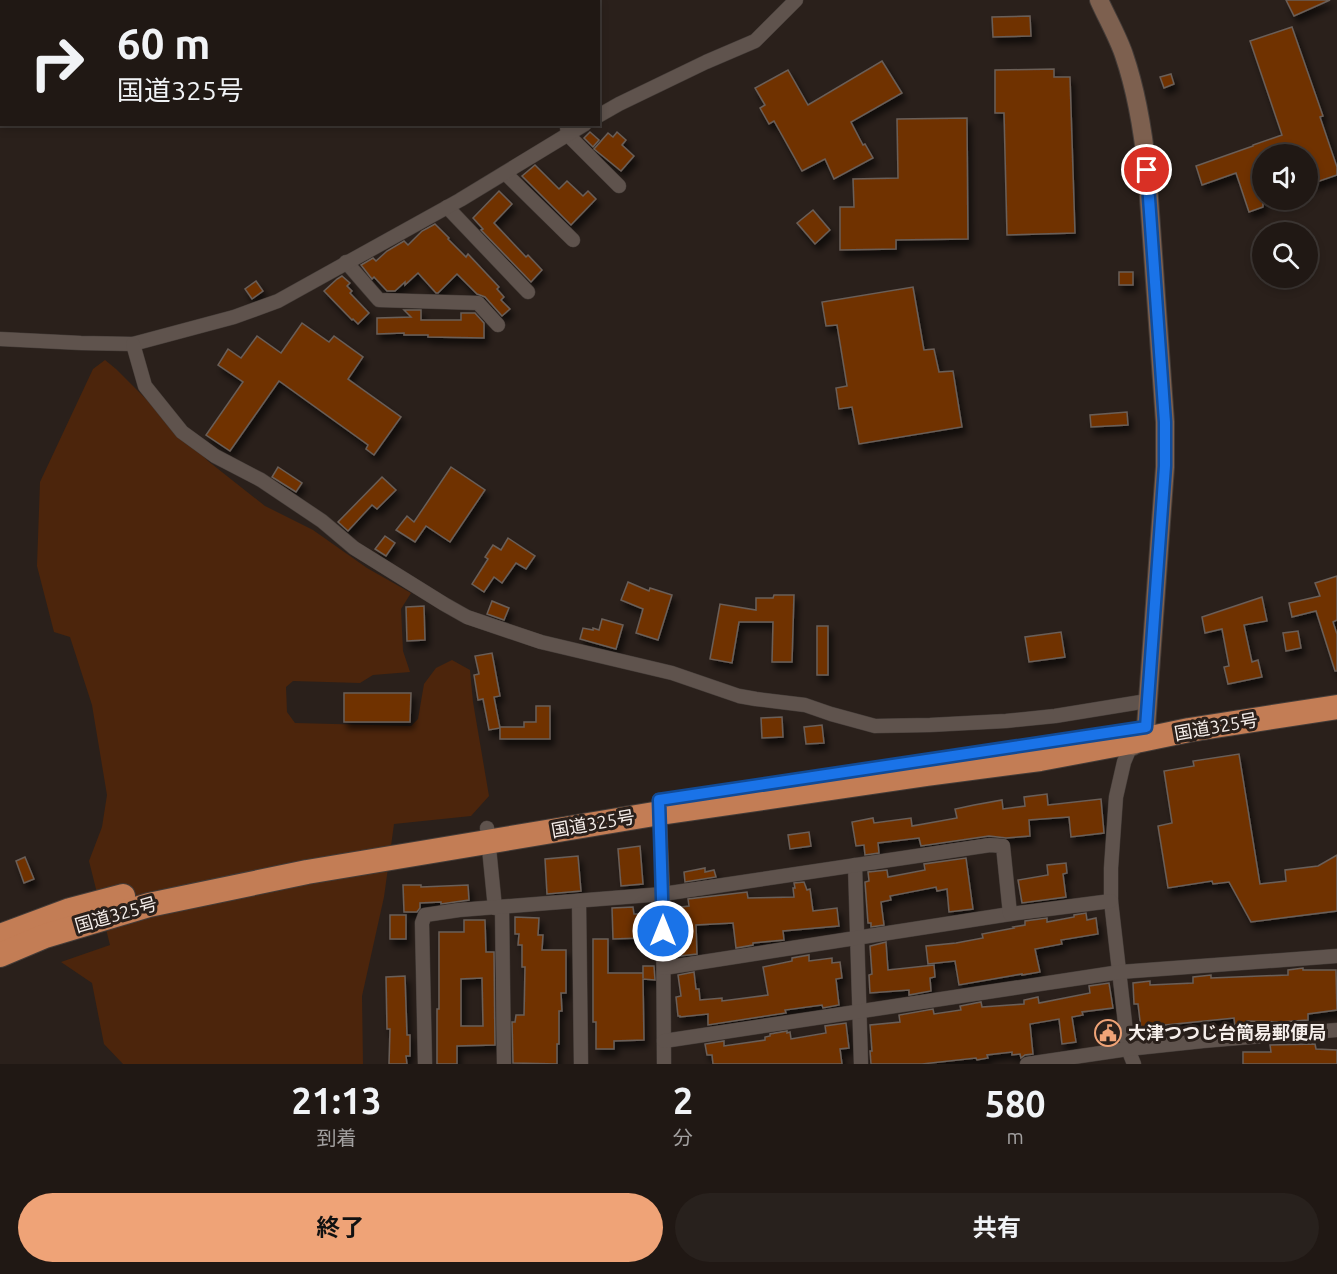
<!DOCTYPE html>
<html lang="ja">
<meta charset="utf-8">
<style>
:root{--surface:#201814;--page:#28211d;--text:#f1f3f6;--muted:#a2a0a0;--line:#3d3734;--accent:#efa377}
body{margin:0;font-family:Ubuntu,"Noto Sans JP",sans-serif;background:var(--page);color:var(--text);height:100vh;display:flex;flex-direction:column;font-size:22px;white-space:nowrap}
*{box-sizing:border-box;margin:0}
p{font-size:20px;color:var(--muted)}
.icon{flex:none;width:33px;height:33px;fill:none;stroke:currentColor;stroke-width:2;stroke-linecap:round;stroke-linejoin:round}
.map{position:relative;height:1064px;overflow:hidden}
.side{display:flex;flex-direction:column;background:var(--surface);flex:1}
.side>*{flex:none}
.guide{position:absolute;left:0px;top:0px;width:600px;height:126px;box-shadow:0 3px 9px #0003,0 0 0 2px var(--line);background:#201814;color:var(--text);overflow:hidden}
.controls{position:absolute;left:1252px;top:144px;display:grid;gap:12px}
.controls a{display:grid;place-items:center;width:66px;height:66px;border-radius:50%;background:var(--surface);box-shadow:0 3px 9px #0003,0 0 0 2px var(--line);font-size:30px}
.pin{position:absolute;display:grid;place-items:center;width:51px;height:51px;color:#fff;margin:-26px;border:3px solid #fff;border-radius:50%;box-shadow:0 2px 6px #0007}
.me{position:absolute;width:66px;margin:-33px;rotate:0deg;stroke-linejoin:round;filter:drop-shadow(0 0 4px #0008)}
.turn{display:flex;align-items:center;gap:21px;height:126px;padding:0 18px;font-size:27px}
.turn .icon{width:78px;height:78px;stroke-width:2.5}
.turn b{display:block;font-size:42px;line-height:51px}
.eta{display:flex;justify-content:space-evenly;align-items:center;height:102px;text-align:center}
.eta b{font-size:36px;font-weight:700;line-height:42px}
.cta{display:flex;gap:12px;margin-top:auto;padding:12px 18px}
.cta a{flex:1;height:69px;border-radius:36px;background:var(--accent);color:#111;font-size:24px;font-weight:700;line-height:69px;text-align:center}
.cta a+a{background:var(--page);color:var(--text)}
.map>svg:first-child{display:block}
</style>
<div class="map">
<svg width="1337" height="1064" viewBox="0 0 1337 1064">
<defs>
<filter id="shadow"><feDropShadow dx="3.5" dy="6" stdDeviation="3" flood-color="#0009"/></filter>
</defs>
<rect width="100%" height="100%" fill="#2a201b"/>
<!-- green -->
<path fill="#4c250c" d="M105 360 116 369 208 461 265 506 313 530 367 568 411 593 401 609 403 651 410 672 373 675 360 683 293 681 286 687 287 712 295 723 411 726 418 719 424 684 436 668 452 660 470 670 473 702 489 796 471 816 394 824 384 897 362 996 363 1064H123L104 1044 92 983 61 962 110 945 89 861 102 827 107 795 92 705 70 637 54 632 37 566 40 482 93 369Z"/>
<!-- building -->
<g fill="#703305" stroke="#6a5f58" stroke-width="1.5" fill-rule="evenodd" filter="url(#shadow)">
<path d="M1286 0H1330L1294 16Z"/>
<path d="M1030 16 1031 36 993 37 992 17Z"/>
<path d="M1292 27 1323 116 1320 117 1337 167V175L1308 185V154H1263V207L1249 212 1236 173 1202 185 1196 166 1253 146V145L1282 135 1250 41Z"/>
<path d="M882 61 902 93 851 122 863 145 865 144 873 158 834 179 825 159 802 171 774 121 769 124 760 108 765 105 755 88 788 70 808 105Z"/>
<path d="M1054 69V77H1070L1075 233 1007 235 1004 113H995V70Z"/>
<path d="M1171 74 1174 84 1164 88 1160 77Z"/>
<path d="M967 118 968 239 896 240V249L840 250V207H854L853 179 898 178 897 119Z"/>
<path d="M590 132 599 140 593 147 584 138Z"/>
<path d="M617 132 626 140 622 145 634 156 621 171 594 149 608 133 613 137Z"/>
<path d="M535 165 559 189 567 181 583 196 588 191 596 199 571 225 522 176Z"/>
<path d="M499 191 512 204 494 223 526 257 528 255 542 270 531 282 481 230 483 229 473 218Z"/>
<path d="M813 210 830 230 815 244 797 223Z"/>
<path d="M435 224 449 238 448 239 466 257 468 254 499 287 497 289 504 297 501 300 510 309 502 316 485 297 477 294 457 274 438 293H436L418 273 405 285V282L395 291H387L374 277 372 279 361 265 373 258 376 261 387 251 404 241 408 245 422 231Z"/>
<rect x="1119" y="272" width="14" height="13"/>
<path d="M342 276 350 283 347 286 352 291 350 293 369 313 358 324 353 319 352 320 324 291 337 279Z"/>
<path d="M256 281 263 291 252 299 245 289Z"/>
<path d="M913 287 924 350 934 349 939 372 953 371 962 427 859 444 852 407 839 409 836 388 847 386 837 325 826 326 822 302Z"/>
<path d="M404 310H421V320H461V313H475L484 323V338L428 337V335H404V333L377 334V318L411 317Z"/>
<path d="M302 323 329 342 334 336 363 357 348 379 401 417 374 455 366 449 368 445 279 381 230 451 206 435 243 382 218 365 228 349 241 358 257 336 281 353Z"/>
<path d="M1127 412 1128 425 1091 427 1090 415Z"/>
<path d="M278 467 302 483 296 492 272 477Z"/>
<path d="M451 467 485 490 450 542 426 526 415 542 396 530 407 516 414 522Z"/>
<path d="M382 477 396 490 377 509 372 505 348 531 338 522Z"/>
<path d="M385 536 395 543 386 556 375 549Z"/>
<path d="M508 538 535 556 526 569 516 563 502 583 494 577 484 592 472 584 488 559 485 557 493 545 501 550Z"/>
<path d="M1337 576V620L1333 622 1337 634V671H1335L1316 611 1292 617 1289 603 1320 596 1315 583Z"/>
<path d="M628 582 649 591 650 588 672 595 658 640 636 633 643 609 621 600Z"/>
<path d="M774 595H794L792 662H772L773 622H739L732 663 710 659 720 604 756 610V598H773Z"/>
<path d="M1262 597 1267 621 1244 625 1252 662 1258 660 1262 677 1228 684 1224 667 1229 666 1222 629 1205 633 1202 617Z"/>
<path d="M492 601 509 608 504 620 487 614Z"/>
<path d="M424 606 425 640 407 641 406 607Z"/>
<path d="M602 619 623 625 616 649 580 639 583 628 593 630V628L599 630Z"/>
<rect x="817" y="626" width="11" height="49"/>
<path d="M1298 631 1301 648 1286 651 1283 633Z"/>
<path d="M1061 632 1065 657 1029 662 1025 637Z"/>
<path d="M492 653 500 696 494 697 500 728 489 730 483 699 478 700 474 675 479 674 475 656Z"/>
<path d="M344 693H411L410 722H344Z"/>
<path d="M536 706H550V739H500V727H524V722H536Z"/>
<path d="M782 717 783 737 762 738 761 718Z"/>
<path d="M822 725 824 743 806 744 804 727Z"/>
<path d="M1239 754 1260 884 1286 881 1285 870 1318 866 1337 855V911L1251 922 1229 882 1213 884 1212 881 1168 888 1158 826 1172 823 1164 771 1194 766 1193 761Z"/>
<path d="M1047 794 1048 805 1101 799 1104 833 1071 837 1069 817 1029 820 1030 836 1006 838 989 836 921 846 919 838 878 843 879 853 865 855 864 845 856 846 852 822 873 818 874 823 911 818 912 826 957 818 955 809 974 805 1002 800 1003 809 1025 806 1024 797Z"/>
<path d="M809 832 811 846 790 849 788 835Z"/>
<path d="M640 846 643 884 621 886 618 849Z"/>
<path d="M578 856 581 891 547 894 545 859Z"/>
<path d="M25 857 34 879 24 883 16 861Z"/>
<path d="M966 858 973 909 949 912 947 889 937 891 936 887 890 896 891 900 881 902 884 925 871 927V923H868L865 882 869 881 868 872 887 870 888 877 925 870 924 864Z"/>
<path d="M1066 863 1067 873 1063 874 1066 897 1022 903 1018 880 1048 875 1047 865Z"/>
<path d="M705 868V872L714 870 716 877 685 882 684 872Z"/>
<path d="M804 882 807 890 810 889 813 911 837 908 839 926 783 931 784 940 753 943V945L736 948 733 923 696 925 697 954 680 956V950H674L673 935H677L673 908 689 906 688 899 747 892 748 898 794 897 793 888H795L794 883Z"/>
<path d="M403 885H421V887L468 885 469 900 441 904V902L420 903V908L417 912H404Z"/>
<path d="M633 907 634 914H640L641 938 613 939 612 908Z"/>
<path d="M1086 913 1087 920 1096 918 1098 934 1061 940 1062 944 1035 949 1040 972 1022 975V974L959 985 955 961 928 964 926 946 956 943 983 938 982 934 1014 928 1013 927 1025 925V921L1047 918V922L1074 917V915Z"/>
<rect x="390" y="915" width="16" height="24"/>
<path d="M515 917 539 918 538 935H543L542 950H566V993H561L562 1011H559V1044H557V1064L513 1063 512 1022H515L516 1015H524L525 967H522V945H518L519 934H515Z"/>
<path d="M464 920H485L486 952H494L495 1045 457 1046V1064H437V1009H439V932H464ZM482 978 483 1026H461V979Z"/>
<path d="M593 939H608V973H643V978V966H654L655 980 643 979 644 1040 614 1041V1049H596V1022H593Z"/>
<path d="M886 942 888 970 934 965 935 977 930 978 931 991 909 995V990L870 993 869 975 872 974 870 946Z"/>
<path d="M809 955V961L832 958V963L840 962 842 978 836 979 839 1005 823 1008 822 1005 785 1010 786 1013 708 1025V1014L680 1017V1016H678L676 997 681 996 678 975 694 972 696 989H699L700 1000 722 998V1001L768 995 763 967 792 961V958Z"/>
<path d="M1303 968V970H1336L1337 1010 1308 1014V1020L1281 1022 1247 1021 1248 1025 1235 1026 1234 1018 1156 1026 1157 1028 1141 1029 1138 1004H1134L1133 983 1150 981V985L1193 983V977L1211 975V978L1288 975V970Z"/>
<path d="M405 976 407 1035H410V1056H406L407 1064H389L390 1029H387L386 977Z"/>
<path d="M1109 983 1113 1008 1082 1012 1083 1015 1072 1017 1076 1042 1062 1044 1059 1019 1030 1024 1033 1054 1025 1055 1021 1058 1020 1054 1012 1055V1052L987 1055 988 1058 977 1060 976 1058 922 1064H871L870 1051H872L870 1025 900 1022 899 1015 933 1009 934 1014 961 1010 960 1006 981 1002 982 1007 1024 1004V1000L1038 997 1039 1003 1090 993 1089 986Z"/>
<path d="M846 1023 849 1048 840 1049 842 1064H713L712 1055H707L705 1044 724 1041V1046L765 1040V1037L770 1036V1034L787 1031V1033L790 1032 791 1039 826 1033 825 1026Z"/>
<path d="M1315 1044 1316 1049 1337 1050V1064H1243V1052H1271L1270 1045Z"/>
</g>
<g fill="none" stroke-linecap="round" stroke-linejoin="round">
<defs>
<g id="street">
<path d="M413 2V0"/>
<path d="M572 2V0"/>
<path d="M598 116 619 104 706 62 755 41 796 0"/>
<path d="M567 127 568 135 619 186"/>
<path d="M505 173 573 240"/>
<path d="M447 207 528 292"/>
<path d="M346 262 379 300 478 303 498 325"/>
<path d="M0 339 81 343 133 344 234 317 278 301 460 200 585 124"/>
<path d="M133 344 145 386 182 432 215 456 261 480 322 521 354 548 444 604 467 617 541 642 672 673 739 696 756 699 805 705 831 714 875 726 930 725 1006 721 1055 716 1147 701"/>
<path d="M1130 748 1124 762 1116 797 1111 868V901L1128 1049 1134 1064"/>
<path d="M659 800 663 894 664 1064"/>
<path d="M487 828 495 908"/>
<path d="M855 865 861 1064"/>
<path d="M579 901 581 1064"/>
<path d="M502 907 504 1064"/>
<path d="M664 968 1010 914"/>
<path d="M664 1041 1120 972 1337 956"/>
<path d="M425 1064 422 923 425 915 459 910 663 894 990 845 1003 846 1010 914 1111 901"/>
<path d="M1027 1064 1128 1049 1203 1041 1337 1030"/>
</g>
<path id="secondary" d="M1099 0C1107 18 1118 37 1124 55 1137 93 1143 131 1147 170L1165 422V467L1146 727 1141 740 1133 746"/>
<g id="highway">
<path d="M0 936 70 910 123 896"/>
<path d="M0 955 45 936 149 905 307 872 660 813 927 774 1040 759 1141 740 1189 730 1337 707"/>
</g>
</defs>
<!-- street casing -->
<use href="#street" stroke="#443c38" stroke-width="15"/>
<!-- secondary casing -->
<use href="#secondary" stroke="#443c38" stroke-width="20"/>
<!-- highway casing -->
<use href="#highway" stroke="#443c38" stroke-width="26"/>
<!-- street -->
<use href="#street" stroke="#5f534d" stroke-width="14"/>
<!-- secondary -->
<use href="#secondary" stroke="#7d604f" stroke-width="18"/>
<!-- highway -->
<use href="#highway" stroke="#c37d55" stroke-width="24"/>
</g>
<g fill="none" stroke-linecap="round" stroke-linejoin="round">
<defs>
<path id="route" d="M663 931 659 800 1146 727 1165 466V422L1147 170"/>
</defs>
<!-- route casing -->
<use href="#route" stroke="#114b97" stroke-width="15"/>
<!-- route -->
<use href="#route" stroke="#1a73e8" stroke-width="10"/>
</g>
<!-- icons -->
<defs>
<symbol id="civic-ring" viewBox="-11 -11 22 22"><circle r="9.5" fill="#2a201b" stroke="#efa377" stroke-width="1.5"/><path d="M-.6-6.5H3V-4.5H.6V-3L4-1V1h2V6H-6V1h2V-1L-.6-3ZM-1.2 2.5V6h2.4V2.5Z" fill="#efa377"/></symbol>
</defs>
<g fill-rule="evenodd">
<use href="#civic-ring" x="1093" y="1018" width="30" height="30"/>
</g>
<g text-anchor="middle" stroke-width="6" stroke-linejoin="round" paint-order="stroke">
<!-- street labels -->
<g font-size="18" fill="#f5eeea" stroke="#2a201b">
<text transform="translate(1216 727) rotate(-10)" y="6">国道325号</text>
<text transform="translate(593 824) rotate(-10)" y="6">国道325号</text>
<text transform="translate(116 915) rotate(-16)" y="6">国道325号</text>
</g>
<!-- poi labels -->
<g font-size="18" font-weight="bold" fill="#f5eeea" stroke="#2a201b" text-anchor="start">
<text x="1128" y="1039">大津つつじ台簡易郵便局</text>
</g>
</g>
</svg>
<div class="controls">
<a><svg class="icon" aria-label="sound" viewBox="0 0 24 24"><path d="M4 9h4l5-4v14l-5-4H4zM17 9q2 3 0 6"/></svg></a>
<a><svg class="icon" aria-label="search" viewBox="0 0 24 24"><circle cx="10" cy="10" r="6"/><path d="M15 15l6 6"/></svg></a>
</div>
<div class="pin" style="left:1147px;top:170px;background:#d93025"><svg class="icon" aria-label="arrive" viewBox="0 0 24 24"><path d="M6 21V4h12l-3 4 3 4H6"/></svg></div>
<svg class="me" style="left:663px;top:931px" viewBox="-20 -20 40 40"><circle r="17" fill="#1a73e8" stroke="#fff" stroke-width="3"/><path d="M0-11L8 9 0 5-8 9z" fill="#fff"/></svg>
<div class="guide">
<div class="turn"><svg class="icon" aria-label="right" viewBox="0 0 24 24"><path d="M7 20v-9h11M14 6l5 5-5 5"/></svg><div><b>60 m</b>国道325号</div></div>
</div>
</div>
<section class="side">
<div class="eta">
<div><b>21:13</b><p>到着</p></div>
<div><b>2</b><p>分</p></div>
<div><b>580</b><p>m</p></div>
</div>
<div class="cta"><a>終了</a><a>共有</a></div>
</section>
